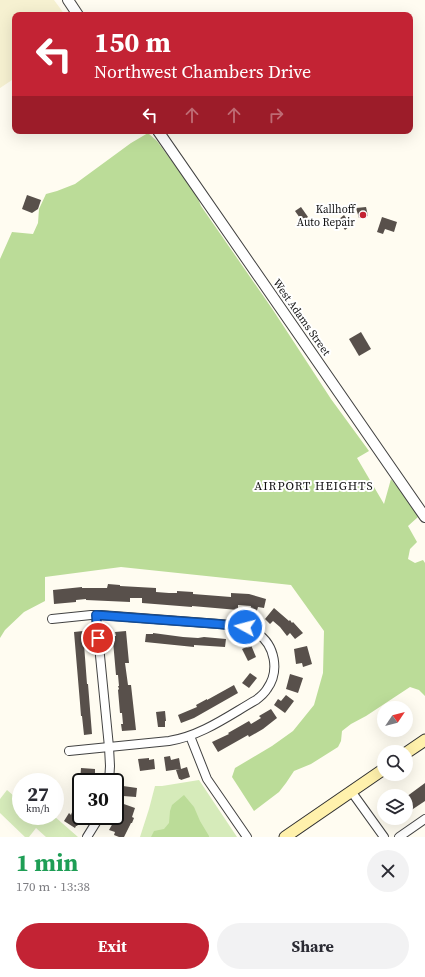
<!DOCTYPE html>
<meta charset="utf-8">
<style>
:root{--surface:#fff;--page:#f2f2f3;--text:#2b2b33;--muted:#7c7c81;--accent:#c32334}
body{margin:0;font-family:"Source Serif 4",serif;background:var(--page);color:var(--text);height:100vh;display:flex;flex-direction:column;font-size:15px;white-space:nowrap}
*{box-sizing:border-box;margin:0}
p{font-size:13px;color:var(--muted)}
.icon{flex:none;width:22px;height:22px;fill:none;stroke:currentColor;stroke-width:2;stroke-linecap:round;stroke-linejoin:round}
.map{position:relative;height:837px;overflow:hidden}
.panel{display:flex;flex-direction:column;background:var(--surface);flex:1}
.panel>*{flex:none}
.hud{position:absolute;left:12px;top:12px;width:401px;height:122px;border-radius:8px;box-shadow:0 4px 16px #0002;background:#c32334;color:#fff;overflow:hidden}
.needle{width:26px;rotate:55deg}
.fabs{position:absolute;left:377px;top:701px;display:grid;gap:8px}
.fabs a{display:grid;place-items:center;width:36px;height:36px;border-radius:50%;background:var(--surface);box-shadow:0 4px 16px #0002;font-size:20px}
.speed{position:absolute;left:12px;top:773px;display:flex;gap:8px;font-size:20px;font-weight:700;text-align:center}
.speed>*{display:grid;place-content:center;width:52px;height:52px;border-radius:50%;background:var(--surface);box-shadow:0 4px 16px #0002;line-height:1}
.speed small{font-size:10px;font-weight:400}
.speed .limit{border:2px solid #111;border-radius:6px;background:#fff;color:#111}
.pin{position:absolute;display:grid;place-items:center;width:34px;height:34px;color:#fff;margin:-17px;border:2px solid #fff;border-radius:50%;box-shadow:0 1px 4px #0007}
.me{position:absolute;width:44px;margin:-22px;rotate:277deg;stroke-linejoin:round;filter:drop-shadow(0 0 3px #0008)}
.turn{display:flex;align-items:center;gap:14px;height:84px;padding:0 16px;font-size:18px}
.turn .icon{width:52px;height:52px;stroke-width:2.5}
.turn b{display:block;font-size:28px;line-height:34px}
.lanes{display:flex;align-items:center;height:38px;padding:0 16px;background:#0003;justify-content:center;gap:20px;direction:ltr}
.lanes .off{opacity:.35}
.round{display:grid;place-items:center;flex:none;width:42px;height:42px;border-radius:21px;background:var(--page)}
.overview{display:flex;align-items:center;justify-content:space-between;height:68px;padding:0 16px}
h1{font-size:24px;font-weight:700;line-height:30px;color:#1e9e55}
.cta{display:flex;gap:8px;margin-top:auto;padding:8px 16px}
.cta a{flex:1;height:46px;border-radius:24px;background:var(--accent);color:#fff;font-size:16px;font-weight:700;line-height:46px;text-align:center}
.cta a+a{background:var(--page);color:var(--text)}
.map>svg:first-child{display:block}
</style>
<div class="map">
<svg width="425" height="837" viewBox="0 0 425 837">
<rect width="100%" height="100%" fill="#fffcf1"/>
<!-- farmland -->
<path fill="#f6f1d1" d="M0 0H54L65 15H15V78L0 88Z"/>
<!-- green -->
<g fill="#d6ebba">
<path d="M199 780 237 837H140L149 809 155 786H162Z"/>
<path d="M7 790 21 802V816H54L78 837H46L36 828 29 837H25L0 813V799Z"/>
</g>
<!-- forest -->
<g fill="#bbdc98">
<path d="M148 133 157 141 196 194 201 206 273 310 331 399 369 451 357 458 384 504 391 479 408 500 418 517 408 526 417 542 410 549 408 559 415 563 423 560 425 563V696L419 690 410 687 366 716 351 724 342 731 341 741 338 747 311 764 294 771 286 783 279 792 254 811 232 777 235 768 272 746 293 731 314 705 323 673 324 631 291 585 121 567 45 577V601L24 612 5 630 0 638V259L12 232 33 234 38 223 39 209 46 194 57 191 75 184 131 143Z"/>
<path d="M184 795 194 807 200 821 209 836V837H151L154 831 164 829 169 823 170 811 172 805Z"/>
</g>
<!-- building -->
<g fill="#58504b">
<path d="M27 195 41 200 38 209 32 213 22 209Z"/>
<path d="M301 207 308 217 302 221 295 211Z"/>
<path d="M366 207 368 216 359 218 356 208Z"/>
<path d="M344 215 351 225 345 230 338 220Z"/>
<path d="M382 217 397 222 394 232 385 229 383 234 377 232Z"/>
<path d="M361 332 371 349 359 356 349 339Z"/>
<path d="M108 584 120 585V586L156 588V592L169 593H177V591L193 592V594L231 597V593L249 594 266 599 264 608 258 607 256 614 250 612 251 606 238 605V610L192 606V607L142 603V598H130V602L86 600V599L76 600V602L54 604 53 590 82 587V588H107Z"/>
<path d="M274 608 289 621 290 620 292 623 293 622 303 633 295 639 290 633 287 636 280 627 273 621 270 624 265 619Z"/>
<path d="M83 631 87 684H88L92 734 84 735 82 716H81L80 703 74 632Z"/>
<path d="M126 631 129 663H125L128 685H131L136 730 122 731 121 724H123L122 713H120L118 690 119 689 118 686H119L118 675H116L113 641H115L114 636H116L115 632Z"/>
<path d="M153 633 183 637 198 638 204 637 226 639 225 647 194 645V647L145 642 146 634H153Z"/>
<path d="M251 645 256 657 248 661 242 649Z"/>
<path d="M307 646 312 664 303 667 302 663 296 664 294 649Z"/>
<path d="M250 673 257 678 249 688 242 683Z"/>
<path d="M290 674 303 678 298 693 286 689Z"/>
<path d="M234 685 238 693 194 718 181 723 178 715 197 707 196 705 207 699V700Z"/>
<path d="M286 695 294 701 285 713 274 705 278 699 281 701Z"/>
<path d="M271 709 277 718 263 729 249 737 248 735 218 752 212 742 229 734 228 733 249 721 251 724 261 718 259 716Z"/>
<path d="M165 711 166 721H165V727H158L156 712Z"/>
<path d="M170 756 171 760 179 758 181 769 187 767 190 777 181 780 180 779H179L176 770 180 769 166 771 164 757Z"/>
<path d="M149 758V760L154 759 155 769 140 771 138 759Z"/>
<path d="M81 768 95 769V776H91L90 782H80Z"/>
<path d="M425 783V801L410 811 409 810 406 812V797Z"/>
<path d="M123 786 137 788 136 797 123 796 124 793H123Z"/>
<path d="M80 790 81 818 82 819 77 826H76L75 828 64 821 69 813 71 815Z"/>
<path d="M121 803 135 808 132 817 134 818 132 823H131L124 837H119L114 835 115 832 109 830 113 823 115 825 121 810 119 809Z"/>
</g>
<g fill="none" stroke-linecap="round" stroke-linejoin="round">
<defs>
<g id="minor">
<path d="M96 615 109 747 110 766 109 782"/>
<path d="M52 619 91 615H101L233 625C242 626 249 628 257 633 275 645 280 671 267 689 264 694 260 697 256 700 228 716 201 736 169 741L69 751"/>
<path d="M190 736 207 779 247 837"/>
<path d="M351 791 384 837"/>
<path d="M87 837 100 816"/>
<path d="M399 837 425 819"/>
</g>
<g id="tertiary">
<path d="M68 0 78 15"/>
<path d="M158 131 425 517"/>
</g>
<g id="secondary">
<path d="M406 753 425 740"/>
<path d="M285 837 384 769"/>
</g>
</defs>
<!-- minor casing -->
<use href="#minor" stroke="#424242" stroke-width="10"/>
<!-- tertiary casing -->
<use href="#tertiary" stroke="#424242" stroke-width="12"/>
<!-- secondary casing -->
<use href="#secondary" stroke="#313131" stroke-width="13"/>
<!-- minor -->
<use href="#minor" stroke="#fff" stroke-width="8"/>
<!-- tertiary -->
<use href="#tertiary" stroke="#fff" stroke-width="10"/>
<!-- secondary -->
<use href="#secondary" stroke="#fff1ac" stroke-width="11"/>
</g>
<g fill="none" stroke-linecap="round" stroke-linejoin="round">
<defs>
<path id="route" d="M98 638 96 615 218 624 245 627"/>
</defs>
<!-- route casing -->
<use href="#route" stroke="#114b97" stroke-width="10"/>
<!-- route -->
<use href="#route" stroke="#1a73e8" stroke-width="7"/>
</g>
<!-- markers -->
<circle fill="#c32334" stroke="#fff" stroke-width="1.5" cx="363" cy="215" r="4"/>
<g text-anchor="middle" stroke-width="4" stroke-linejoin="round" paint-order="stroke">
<!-- poi labels -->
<g font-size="11" fill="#0f0f0f" stroke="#fff" text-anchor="end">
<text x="355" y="213">Kallhoff<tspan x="355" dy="13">Auto Repair</tspan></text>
</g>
<!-- street labels -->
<g font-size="11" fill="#0f0f0f" stroke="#fff">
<text transform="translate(302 317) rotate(55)" y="4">West Adams Street</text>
</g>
<!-- neighbourhood labels -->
<g font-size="12" letter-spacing="1" fill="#0f0f0f" stroke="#fff">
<text x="314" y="490">AIRPORT HEIGHTS</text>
</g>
</g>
</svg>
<div class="fabs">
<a><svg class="needle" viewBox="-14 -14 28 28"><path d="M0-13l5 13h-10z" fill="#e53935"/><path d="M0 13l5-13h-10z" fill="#7c7c81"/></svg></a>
<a><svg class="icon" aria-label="search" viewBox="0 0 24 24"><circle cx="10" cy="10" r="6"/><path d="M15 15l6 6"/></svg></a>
<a><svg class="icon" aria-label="layers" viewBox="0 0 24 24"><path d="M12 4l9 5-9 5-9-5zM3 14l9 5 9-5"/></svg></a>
</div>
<div class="speed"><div>27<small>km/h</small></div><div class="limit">30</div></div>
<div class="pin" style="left:98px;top:638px;background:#d93025"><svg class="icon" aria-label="arrive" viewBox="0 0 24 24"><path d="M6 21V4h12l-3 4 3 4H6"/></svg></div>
<svg class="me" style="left:245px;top:627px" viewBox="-20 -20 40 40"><circle r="17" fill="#1a73e8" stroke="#fff" stroke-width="3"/><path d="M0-11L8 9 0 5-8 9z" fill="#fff"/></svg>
<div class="hud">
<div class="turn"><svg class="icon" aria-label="left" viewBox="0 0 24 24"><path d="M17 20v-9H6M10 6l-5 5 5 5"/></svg><div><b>150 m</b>Northwest Chambers Drive</div></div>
<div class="lanes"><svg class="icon" aria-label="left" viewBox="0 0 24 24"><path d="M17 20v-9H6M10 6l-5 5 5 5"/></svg><svg class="icon off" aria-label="ahead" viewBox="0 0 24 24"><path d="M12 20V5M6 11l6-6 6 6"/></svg><svg class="icon off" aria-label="ahead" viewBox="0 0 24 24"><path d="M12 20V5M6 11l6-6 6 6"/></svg><svg class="icon off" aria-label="right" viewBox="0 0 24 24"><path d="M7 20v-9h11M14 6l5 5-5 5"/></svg></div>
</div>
</div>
<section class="panel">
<div class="overview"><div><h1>1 min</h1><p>170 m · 13:38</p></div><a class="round"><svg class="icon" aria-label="close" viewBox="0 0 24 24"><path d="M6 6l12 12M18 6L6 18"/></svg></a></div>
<div class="cta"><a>Exit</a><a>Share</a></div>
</section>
